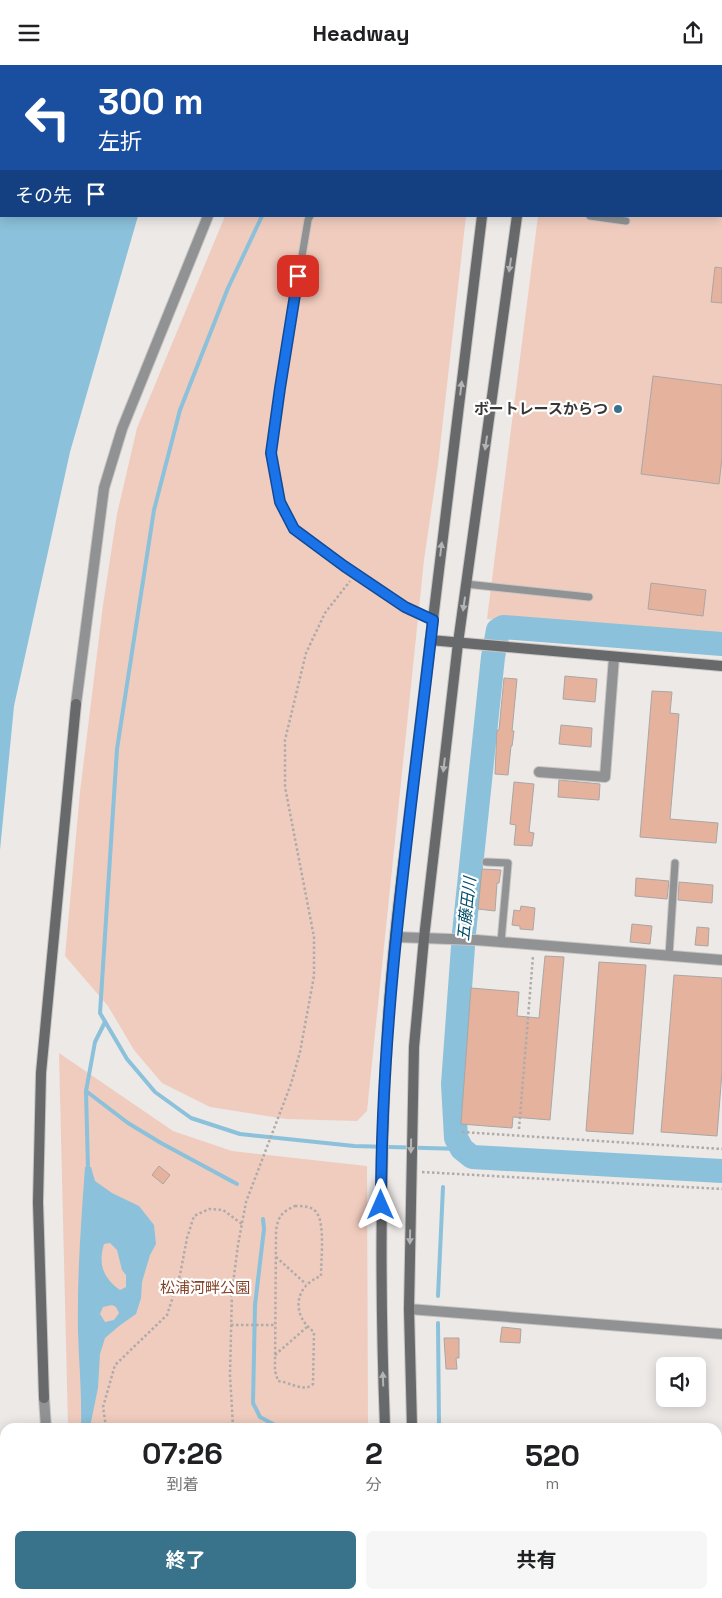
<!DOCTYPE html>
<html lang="ja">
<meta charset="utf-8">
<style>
:root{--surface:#fff;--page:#f6f6f6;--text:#202124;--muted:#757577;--accent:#38728b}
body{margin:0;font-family:"Space Grotesk","Noto Sans JP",sans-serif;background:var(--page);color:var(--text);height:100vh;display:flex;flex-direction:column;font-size:19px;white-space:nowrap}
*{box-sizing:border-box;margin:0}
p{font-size:16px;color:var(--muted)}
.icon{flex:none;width:28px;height:28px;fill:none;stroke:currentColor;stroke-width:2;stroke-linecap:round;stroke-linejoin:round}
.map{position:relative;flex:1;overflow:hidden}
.sheet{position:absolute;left:0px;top:1358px;width:722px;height:176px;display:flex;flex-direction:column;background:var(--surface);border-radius:15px 15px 0 0;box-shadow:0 2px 12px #0003}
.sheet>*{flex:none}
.guide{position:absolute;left:0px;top:0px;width:722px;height:152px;box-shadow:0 2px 12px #0003;background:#1a4fa0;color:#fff;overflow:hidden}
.controls{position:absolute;left:656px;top:1292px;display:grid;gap:10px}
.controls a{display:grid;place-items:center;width:50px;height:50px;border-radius:8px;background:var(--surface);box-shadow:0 2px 12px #0003;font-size:25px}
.pin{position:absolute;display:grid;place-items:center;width:42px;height:42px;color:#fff;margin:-21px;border-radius:10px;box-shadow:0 2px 8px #0006}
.me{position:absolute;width:55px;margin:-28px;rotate:0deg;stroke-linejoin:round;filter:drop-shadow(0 0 4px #0008)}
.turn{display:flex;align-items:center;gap:18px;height:105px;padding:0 15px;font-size:22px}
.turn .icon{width:65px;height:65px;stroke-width:2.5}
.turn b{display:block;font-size:35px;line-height:42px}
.then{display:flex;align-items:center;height:48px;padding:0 15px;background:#0003;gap:10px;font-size:19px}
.eta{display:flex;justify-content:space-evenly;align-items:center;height:85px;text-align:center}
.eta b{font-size:30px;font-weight:700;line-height:35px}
.primary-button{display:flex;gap:10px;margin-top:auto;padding:10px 15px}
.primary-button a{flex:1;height:58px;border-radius:8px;background:var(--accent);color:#fff;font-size:20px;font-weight:700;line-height:58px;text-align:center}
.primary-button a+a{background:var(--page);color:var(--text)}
header{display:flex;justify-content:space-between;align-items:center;height:65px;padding:0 15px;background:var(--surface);font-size:22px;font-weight:700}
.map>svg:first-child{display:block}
</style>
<header><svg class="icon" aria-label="menu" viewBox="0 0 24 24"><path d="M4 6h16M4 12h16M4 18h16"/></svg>Headway<svg class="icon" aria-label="share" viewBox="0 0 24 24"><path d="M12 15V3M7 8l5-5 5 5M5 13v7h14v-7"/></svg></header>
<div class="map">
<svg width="722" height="1533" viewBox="0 0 722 1533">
<rect width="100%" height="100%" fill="#ece9e7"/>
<!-- green -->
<g fill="#f0ccbe">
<path d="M360 0H486L360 1Z"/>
<path d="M557 0H722V573L487 554 538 151H721V1H557Z"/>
<path d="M225 151H466L438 400 424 495 367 1046 357 1056 286 1054 210 1042 162 1018 134 985 108 941 65 891 80 727 103 540 117 449 137 363Z"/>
<path d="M59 988 173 1066 232 1086 367 1101 368 1362H68Z"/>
<rect x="74" y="1529" width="298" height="4"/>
</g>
<!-- water -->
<g fill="#8bc1da" fill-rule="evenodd">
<path d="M0 0H171L1 1V151H138L70 387 14 641 0 785Z"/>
<path d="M85 1102H91L95 1116 112 1128 139 1141 154 1160 156 1179 150 1190 142 1217 141 1233 136 1249 119 1261 105 1273 100 1289 98 1323 91 1357V1362H81C82 1330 79 1299 78 1267 77 1212 81 1157 85 1102ZM110 1178 117 1185 122 1205 126 1210V1222L120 1225C103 1213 98 1199 104 1179ZM112 1240 116 1242 119 1248 114 1255 105 1257 100 1249 103 1242Z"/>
</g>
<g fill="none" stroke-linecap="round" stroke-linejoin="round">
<!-- stream -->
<g stroke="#8bc1da" stroke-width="4">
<path d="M336 1V0"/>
<path d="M262 151 228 223 180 345 154 445 117 684 100 948 127 994 155 1027 191 1053 240 1069 354 1081 462 1084"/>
<path d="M86 1026 128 1058 161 1078 237 1119"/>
<path d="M88 1105 86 1026 95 977 105 957"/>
<path d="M263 1154 264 1164 255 1240 253 1338 260 1352 273 1359"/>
<path d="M438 1231 443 1122"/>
<path d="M438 1258 439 1362"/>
<path d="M718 1396 722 1397"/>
<path d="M91 1529V1533"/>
<path d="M561 1529V1533"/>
</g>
<!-- river -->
<path stroke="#8bc1da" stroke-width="24" d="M722 579 503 562 498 565 493 592 464 868 453 1019 456 1073 462 1084 472 1092 722 1106"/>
</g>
<!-- building -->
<g fill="#e5b29d" stroke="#aaa6a5">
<path d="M715 202 722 203V238L711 237Z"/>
<path d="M653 311 722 320V393L719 419 641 409Z"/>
<path d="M651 518 706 525 703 551 648 544Z"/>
<path d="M565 611 597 614 595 637 563 634Z"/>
<path d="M504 613 517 614 512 666H514L512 681H511L508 710 495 709 497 665H499Z"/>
<path d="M652 626 672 627 670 648 679 649 670 754 718 758 716 778 640 772Z"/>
<path d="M561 660 592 663 591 682 559 679Z"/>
<path d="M559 715 600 719 599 735 558 732Z"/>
<path d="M514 717 534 719 529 767 534 768 532 781 514 780 516 760 510 759Z"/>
<path d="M482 804 501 805 499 818H497L495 846 478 844Z"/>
<path d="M636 813 669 816 667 834 635 831Z"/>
<path d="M679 817 713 820 712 838 678 835Z"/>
<path d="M521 841 535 843 533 865 520 864V861L512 860 514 845 520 846Z"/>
<path d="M632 859 652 861 650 879 630 877Z"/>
<path d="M697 862 709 863 708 881 695 880Z"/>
<path d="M545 891 564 892 550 1055 513 1052 512 1063 461 1059 471 923 519 927 517 951 539 953Z"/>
<path d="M599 897 646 900 633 1069 586 1066Z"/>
<path d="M674 910 722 913V1007L717 1071 661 1067Z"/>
<path d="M159 1101 170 1110 163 1119 152 1110Z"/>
<path d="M502 1262 521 1264 520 1278 500 1277Z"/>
<path d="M444 1273H459V1293H456L457 1304H446Z"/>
</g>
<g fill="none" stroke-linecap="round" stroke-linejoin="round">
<defs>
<g id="lane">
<path d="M388 1 389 0"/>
<path d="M310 151 308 155 280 323 271 388 280 437 294 464 344 501 405 542 433 555"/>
<path d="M590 151 626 156"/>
<path d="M466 519 589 532"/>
<path d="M486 797 508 798 501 877"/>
<path d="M669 891 675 798"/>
</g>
<g id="street">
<path d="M270 1V0"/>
<path d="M76 639 104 423 122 364 208 151"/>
<path d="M539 707 605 712 614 592"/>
<path d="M396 872 476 875 722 895"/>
<path d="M409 1244 722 1269"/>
<path d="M44 1333 46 1362"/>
<path d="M55 1529 56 1533"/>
</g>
<g id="secondary">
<path d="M502 1V0"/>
<path d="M535 1V0"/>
<path d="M430 575 722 601"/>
<path d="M44 1333 38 1137 41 1008 76 639"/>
<path d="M385 1362C380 1232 380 1102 387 971 392 876 406 780 417 686 438 507 460 329 482 151"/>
<path d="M412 1362 409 1244 414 982 424 873 458 578 517 151"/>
<path d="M391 1529V1533"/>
<path d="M417 1529V1533"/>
</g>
</defs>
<!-- lane casing -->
<use href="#lane" stroke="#c8c5c4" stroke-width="9"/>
<!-- street casing -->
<use href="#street" stroke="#c8c5c4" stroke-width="12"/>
<!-- secondary casing -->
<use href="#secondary" stroke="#c8c5c4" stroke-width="12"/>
<!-- path -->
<g stroke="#aeabaa" stroke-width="2.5" stroke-dasharray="2.5 2.5" stroke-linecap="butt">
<path d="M199 1 200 0"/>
<path d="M226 1 227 0"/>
<path d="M250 1V0"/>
<path d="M519 1064 533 891"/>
<path d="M462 1067 722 1084"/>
<path d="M422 1107 722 1124"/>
<path d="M295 1141C303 1141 312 1141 317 1148 325 1160 321 1195 321 1211 294 1221 291 1250 314 1267L313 1319C304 1328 290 1317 278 1316L275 1306 276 1166C278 1151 282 1147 295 1141Z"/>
<path d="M276 1192 306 1219"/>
<path d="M231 1260H275"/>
<path d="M275 1290 307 1262"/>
<path d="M106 1362 103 1342 115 1300 167 1250 180 1210 187 1173 194 1151 209 1144 223 1145 242 1159"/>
<path d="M233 1362 230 1310 232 1226 238 1180 246 1137 291 1019 300 987 314 911V872L285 722V675L306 588 325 548 350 516"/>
<path d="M125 1529V1533"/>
<path d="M261 1529 262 1533"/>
<path d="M555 1529V1533"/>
</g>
<!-- lane -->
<use href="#lane" stroke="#919293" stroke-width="7"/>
<!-- street -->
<use href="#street" stroke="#919293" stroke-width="10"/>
<!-- secondary -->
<use href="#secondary" stroke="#67696a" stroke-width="10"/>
</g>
<!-- one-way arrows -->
<defs><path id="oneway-solid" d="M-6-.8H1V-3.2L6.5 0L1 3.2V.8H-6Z" transform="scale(1.25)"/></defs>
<g fill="#b3b4b4">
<use href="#oneway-solid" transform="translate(510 200) rotate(98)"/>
<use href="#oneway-solid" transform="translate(461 323) rotate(-83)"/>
<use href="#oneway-solid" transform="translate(486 378) rotate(98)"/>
<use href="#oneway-solid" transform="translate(441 484) rotate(-83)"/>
<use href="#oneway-solid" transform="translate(464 539) rotate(98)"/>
<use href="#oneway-solid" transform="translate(444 700) rotate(97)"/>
<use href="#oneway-solid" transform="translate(411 1081) rotate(91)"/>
<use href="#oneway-solid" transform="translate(410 1172) rotate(91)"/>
<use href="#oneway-solid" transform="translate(383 1314) rotate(-92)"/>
</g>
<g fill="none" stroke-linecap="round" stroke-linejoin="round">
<defs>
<path id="route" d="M298 211 280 323 271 388 280 437 294 464 344 501 405 542 433 555C411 750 381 944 381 1140"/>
</defs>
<!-- route casing -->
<use href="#route" stroke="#114b97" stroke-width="12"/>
<!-- route -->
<use href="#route" stroke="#1a73e8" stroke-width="9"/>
</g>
<!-- markers -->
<circle fill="#38728b" stroke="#fff" stroke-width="2" cx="618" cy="344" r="5"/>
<g text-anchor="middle" stroke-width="4.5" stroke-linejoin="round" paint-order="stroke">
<!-- poi labels -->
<g font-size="15" font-weight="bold" fill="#383636" stroke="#fff" text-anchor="end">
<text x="608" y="349">ボートレースからつ</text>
</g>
<!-- park labels -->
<g font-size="15" fill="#844328" stroke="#fff">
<text x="205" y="1228">松浦河畔公園</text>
</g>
<!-- water labels -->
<g font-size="16" font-style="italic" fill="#004d67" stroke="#fff">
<text transform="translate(466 844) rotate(-84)" y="6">五藤田川</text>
</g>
</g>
</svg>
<div class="controls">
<a><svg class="icon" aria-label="sound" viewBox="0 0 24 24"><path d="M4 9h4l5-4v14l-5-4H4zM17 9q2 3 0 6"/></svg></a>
</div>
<div class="pin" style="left:298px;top:211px;background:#d93025"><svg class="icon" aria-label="arrive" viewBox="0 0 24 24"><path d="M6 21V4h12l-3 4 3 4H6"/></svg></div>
<svg class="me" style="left:381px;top:1140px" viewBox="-20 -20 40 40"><path d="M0-17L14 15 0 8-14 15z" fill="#1a73e8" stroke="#fff" stroke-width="4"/></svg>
<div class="guide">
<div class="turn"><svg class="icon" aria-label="left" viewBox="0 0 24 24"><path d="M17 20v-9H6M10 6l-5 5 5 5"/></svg><div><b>300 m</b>左折</div></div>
<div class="then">その先<svg class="icon" aria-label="arrive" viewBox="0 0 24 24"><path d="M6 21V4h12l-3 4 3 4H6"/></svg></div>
</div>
<section class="sheet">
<div class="eta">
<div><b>07:26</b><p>到着</p></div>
<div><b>2</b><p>分</p></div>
<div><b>520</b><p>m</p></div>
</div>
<div class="primary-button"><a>終了</a><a>共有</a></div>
</section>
</div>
